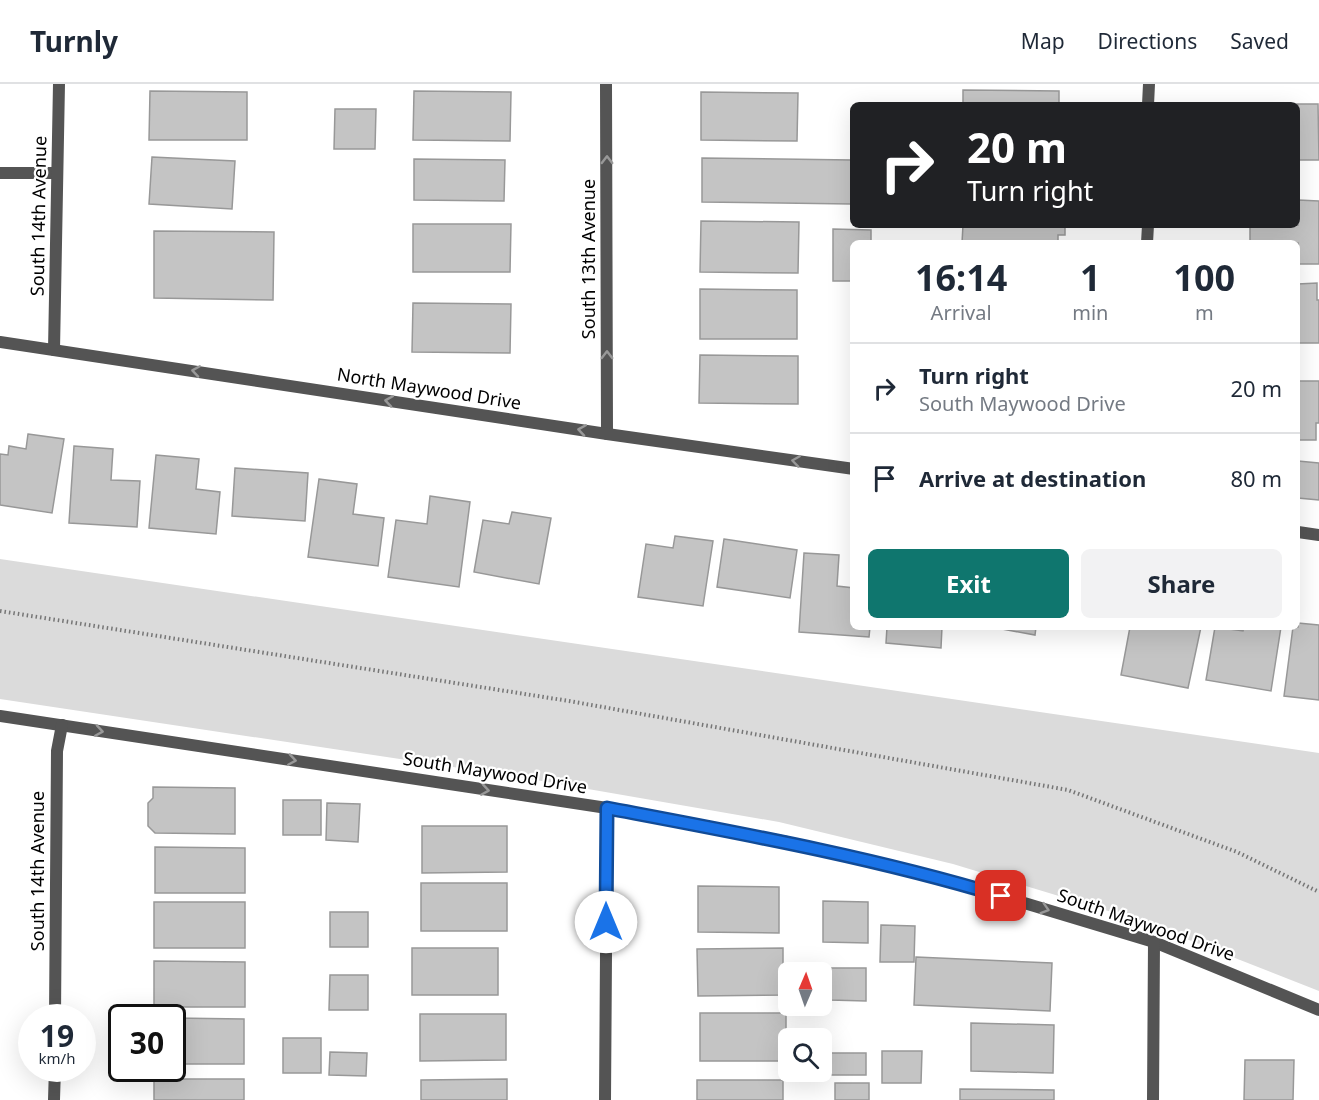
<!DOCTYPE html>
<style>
:root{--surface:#fff;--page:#f2f2f3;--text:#1f2937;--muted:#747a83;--line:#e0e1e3;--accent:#0f766e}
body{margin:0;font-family:"Noto Sans",sans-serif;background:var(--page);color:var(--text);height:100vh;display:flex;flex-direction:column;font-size:22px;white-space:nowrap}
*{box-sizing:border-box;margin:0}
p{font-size:20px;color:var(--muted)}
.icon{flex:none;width:33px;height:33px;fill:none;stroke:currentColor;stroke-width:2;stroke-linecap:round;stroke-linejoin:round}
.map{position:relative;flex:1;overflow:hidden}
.panel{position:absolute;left:850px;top:156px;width:450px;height:390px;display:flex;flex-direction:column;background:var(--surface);border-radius:9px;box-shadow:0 6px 24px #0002}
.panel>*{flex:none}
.banner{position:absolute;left:850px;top:18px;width:450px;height:126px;border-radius:9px;box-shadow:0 6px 24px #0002;background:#202124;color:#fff;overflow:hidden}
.needle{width:39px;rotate:2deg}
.fabs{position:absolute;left:778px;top:878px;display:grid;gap:12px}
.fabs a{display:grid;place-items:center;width:54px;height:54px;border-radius:9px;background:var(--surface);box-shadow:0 6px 24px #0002;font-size:30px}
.speed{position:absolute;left:18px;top:920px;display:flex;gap:12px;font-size:30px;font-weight:700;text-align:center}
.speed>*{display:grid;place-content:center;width:78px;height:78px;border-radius:50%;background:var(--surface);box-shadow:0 6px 24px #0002;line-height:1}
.speed small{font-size:15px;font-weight:400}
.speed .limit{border:3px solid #111;border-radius:9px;background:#fff;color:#111}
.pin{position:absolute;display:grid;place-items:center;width:51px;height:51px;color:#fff;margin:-26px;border-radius:12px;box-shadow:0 3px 9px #0006}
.me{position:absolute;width:66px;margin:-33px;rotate:0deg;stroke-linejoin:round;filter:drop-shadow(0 0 4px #0008)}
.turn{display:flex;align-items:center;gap:21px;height:126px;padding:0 18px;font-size:27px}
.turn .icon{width:78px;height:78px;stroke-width:2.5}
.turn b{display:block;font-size:42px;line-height:51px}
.eta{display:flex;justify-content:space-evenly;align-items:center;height:102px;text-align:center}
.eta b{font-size:36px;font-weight:700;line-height:42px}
.primary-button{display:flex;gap:12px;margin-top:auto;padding:12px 18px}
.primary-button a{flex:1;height:69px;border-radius:9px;background:var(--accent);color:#fff;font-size:24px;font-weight:700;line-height:69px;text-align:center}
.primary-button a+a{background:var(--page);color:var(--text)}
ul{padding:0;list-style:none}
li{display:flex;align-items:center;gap:18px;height:90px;padding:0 18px;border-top:2px solid var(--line)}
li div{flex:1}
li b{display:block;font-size:22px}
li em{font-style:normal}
header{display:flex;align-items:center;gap:36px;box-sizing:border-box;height:84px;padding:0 30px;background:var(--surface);border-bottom:2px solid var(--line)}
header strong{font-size:28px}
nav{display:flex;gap:33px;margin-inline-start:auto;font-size:21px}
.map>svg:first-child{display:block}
</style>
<header>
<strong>Turnly</strong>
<nav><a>Map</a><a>Directions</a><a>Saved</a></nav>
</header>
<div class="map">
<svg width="1319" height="1016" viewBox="0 0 1319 1016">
<rect width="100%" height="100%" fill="#fff"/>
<!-- green -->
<path fill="#dbdbdb" d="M0 475 1319 669V907L1138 836 953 780 779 738 513 692 0 615Z"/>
<!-- building -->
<g fill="#c4c4c4" stroke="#989898" stroke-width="1.5">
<path d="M963 6 1059 7V21H963Z"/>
<path d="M150 7 247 8V56H149Z"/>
<path d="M414 7 511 8 510 57 413 56Z"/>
<path d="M701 8 798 9 797 57 701 56Z"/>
<path d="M1293 20H1318L1319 76H1298V21Z"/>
<path d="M335 25H376L375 65H334Z"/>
<path d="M152 73 235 77 232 125 149 120Z"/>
<path d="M702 74 852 76 851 120 702 118Z"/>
<path d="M414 75 505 76 504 117 414 116Z"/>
<path d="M1298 116 1319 117V180H1298V159H1250V141H1298Z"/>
<path d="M701 137 799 138 798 189 700 188Z"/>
<path d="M413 140H511L510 188H413Z"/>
<path d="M963 141H1065V151H1058V159H962Z"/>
<path d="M833 145 871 146V159H854V197H833Z"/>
<path d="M154 147 274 148 273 216 154 214Z"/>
<path d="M1317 199V216H1319V259H1298V200Z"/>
<path d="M700 205 797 206V255H700Z"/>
<path d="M413 219 511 220 510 269 412 268Z"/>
<path d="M700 271 798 272V320L699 319Z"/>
<path d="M1298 297H1319V339H1316V356H1298Z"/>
<path d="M28 350 64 355 52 429 0 421V370L8 371 9 362 26 365Z"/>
<path d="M74 362 113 365 111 396 140 397 137 443 69 439Z"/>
<path d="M156 371 199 375 196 405 220 408 216 450 149 444Z"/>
<path d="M1298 377 1319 379V416L1298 414Z"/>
<path d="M235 384 308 389 305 437 232 432Z"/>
<path d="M319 395 357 400 353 430 384 434 378 482 308 473Z"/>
<path d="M430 412 470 418 459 503 388 493 396 436 427 440Z"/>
<path d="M512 428 551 434 539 500 474 488 483 436 509 440Z"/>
<path d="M675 452 713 457 703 522 638 513 646 460 673 464Z"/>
<path d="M724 455 797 466 790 514 717 503Z"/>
<path d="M804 469 839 471 837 502 854 504V543H870L869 553 799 548Z"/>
<path d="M1298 539 1319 541V616L1284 612 1293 543H1298Z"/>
<path d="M887 543H942L941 564 886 559Z"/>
<path d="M991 543H1036L1035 551Z"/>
<path d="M1130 543H1201L1188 604 1121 591Z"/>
<path d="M1215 543 1243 547 1244 543H1281L1271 607 1206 596Z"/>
<path d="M153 703 235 704V750L155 749 148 742V719L153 714Z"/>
<rect x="283" y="716" width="38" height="35"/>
<path d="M327 719 360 720 358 758 326 756Z"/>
<path d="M422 742H507V788L422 789Z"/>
<path d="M155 763 245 764V809H155Z"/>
<rect x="421" y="799" width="86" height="48"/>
<path d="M698 802 779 803V849L698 848Z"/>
<path d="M823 817 868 818V859L823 858Z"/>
<rect x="154" y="818" width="91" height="46"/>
<rect x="330" y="828" width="38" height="35"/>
<path d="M881 841 915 842 914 878H880Z"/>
<rect x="412" y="864" width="86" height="47"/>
<path d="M783 864V911L698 912 697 865Z"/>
<path d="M916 873 1052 879 1050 927 914 921Z"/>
<path d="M154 877 245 878V923H154Z"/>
<path d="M831 884H866V917L830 916Z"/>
<path d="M330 891H368V926H329Z"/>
<rect x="700" y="929" width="86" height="48"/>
<path d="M420 930H506V976L420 977Z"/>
<path d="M172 934 244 935V980H172Z"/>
<path d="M971 939 1054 941 1053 989 971 987Z"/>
<rect x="283" y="954" width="38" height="35"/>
<path d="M882 967H922L921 999H882Z"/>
<path d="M330 968 367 969 366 992 329 991Z"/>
<rect x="831" y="969" width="35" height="22"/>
<path d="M1245 976H1294L1293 1016H1244Z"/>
<rect x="154" y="995" width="90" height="21"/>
<path d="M507 995V1016H421V996Z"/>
<rect x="697" y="996" width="86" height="20"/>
<rect x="835" y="999" width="34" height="17"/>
<path d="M960 1005 1054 1006V1016H960Z"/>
</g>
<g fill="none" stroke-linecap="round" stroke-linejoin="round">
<!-- path -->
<path stroke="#767676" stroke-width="4" stroke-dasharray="1.5 3" stroke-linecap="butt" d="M0 527 569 617 1068 706 1237 768 1319 808"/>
<!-- service -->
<path stroke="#545454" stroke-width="12" d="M0 89H57"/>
<!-- minor -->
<g stroke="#545454" stroke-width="12">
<path d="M606 0 607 350"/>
<path d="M1148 21 1149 0"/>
<path d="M1147 159 1148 141"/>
<path d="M0 258 607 350 854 385"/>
<path d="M54 266 59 0"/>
<path d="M1298 448 1319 451"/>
<path d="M0 632 607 724 787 758 958 799 1154 858 1319 926"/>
<path d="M55 933 57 667 62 641"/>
<path d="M54 1016 55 984"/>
<path d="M605 1016 607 724"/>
<path d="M1153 1016 1154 858"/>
</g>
</g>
<!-- one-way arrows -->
<defs><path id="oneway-chevron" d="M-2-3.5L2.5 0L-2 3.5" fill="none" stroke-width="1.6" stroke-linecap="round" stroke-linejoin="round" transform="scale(1.5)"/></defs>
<g stroke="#989898">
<use href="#oneway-chevron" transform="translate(607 76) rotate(-90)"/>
<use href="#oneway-chevron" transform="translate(607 271) rotate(-90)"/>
<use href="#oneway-chevron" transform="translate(196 287) rotate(-171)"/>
<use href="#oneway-chevron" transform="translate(389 317) rotate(-171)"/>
<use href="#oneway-chevron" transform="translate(582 346) rotate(-171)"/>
<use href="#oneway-chevron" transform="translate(796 377) rotate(-172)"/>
<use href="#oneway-chevron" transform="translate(99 647) rotate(9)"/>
<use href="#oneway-chevron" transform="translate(292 676) rotate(9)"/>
<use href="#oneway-chevron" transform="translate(485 706) rotate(9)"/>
<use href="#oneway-chevron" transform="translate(1045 825) rotate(17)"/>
</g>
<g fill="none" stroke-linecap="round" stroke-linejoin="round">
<defs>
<path id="route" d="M606 838 607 724C739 749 872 773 1001 812"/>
</defs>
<!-- route casing -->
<use href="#route" stroke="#114b97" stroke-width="15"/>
<!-- route -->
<use href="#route" stroke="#1a73e8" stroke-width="10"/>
</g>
<g text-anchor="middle" stroke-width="4.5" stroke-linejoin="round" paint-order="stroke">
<!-- street labels -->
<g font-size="18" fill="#000" stroke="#fff">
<text transform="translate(39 132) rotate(-89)" y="6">South 14th Avenue</text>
<text transform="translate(589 175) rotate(-90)" y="6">South 13th Avenue</text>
<text transform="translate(429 305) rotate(9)" y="6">North Maywood Drive</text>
<text transform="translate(495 689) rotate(9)" y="6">South Maywood Drive</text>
<text transform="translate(38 787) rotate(-90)" y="6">South 14th Avenue</text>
<text transform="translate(1146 841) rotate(19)" y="6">South Maywood Drive</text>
</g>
</g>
</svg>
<div class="fabs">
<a><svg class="needle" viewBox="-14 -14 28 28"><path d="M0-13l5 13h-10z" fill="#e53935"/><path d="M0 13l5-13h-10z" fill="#747a83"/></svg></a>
<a><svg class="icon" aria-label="search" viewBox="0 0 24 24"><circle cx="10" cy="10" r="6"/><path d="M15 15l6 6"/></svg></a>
</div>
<div class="speed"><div>19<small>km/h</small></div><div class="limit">30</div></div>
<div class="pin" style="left:1001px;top:812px;background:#d93025"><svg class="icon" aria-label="arrive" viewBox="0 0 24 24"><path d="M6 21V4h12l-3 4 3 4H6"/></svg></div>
<svg class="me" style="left:606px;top:838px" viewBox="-20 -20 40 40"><circle r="19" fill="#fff"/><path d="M0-13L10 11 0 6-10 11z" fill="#1a73e8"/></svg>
<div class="banner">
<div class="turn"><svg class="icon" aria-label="right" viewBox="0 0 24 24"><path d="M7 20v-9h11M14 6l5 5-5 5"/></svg><div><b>20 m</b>Turn right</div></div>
</div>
<section class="panel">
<div class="eta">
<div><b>16:14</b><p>Arrival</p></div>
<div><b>1</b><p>min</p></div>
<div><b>100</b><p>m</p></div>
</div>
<ul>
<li><svg class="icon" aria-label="right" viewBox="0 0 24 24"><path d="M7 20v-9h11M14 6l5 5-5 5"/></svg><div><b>Turn right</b><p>South Maywood Drive</p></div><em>20 m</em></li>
<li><svg class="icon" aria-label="arrive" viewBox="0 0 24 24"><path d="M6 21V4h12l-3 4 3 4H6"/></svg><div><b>Arrive at destination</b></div><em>80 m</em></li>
</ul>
<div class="primary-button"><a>Exit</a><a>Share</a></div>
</section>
</div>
